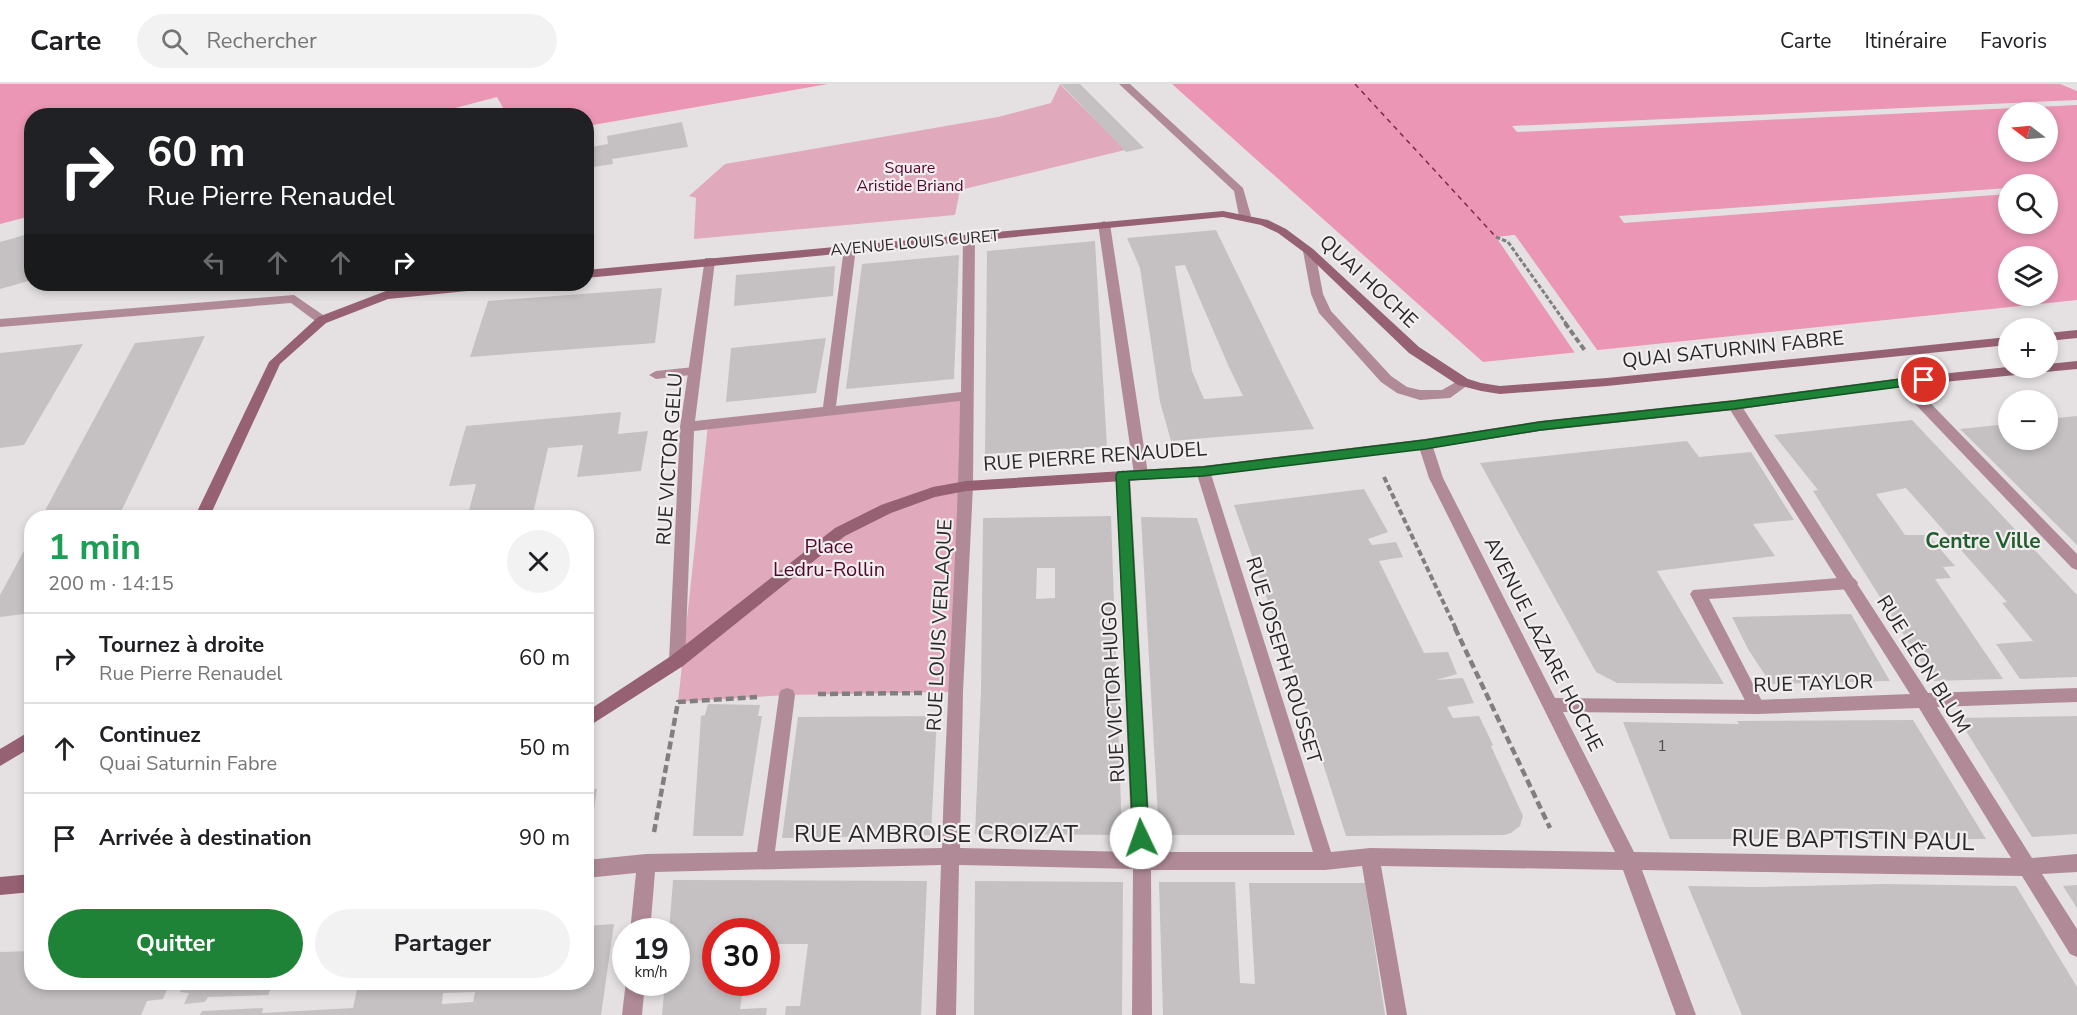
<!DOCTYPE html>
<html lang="fr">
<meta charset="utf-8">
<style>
:root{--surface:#fff;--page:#f2f2f2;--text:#202124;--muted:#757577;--line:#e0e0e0;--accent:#1f8337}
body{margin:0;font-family:"Nunito Sans",sans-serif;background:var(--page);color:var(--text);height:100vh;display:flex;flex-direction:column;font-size:22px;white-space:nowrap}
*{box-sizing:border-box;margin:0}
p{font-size:20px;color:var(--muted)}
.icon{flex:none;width:33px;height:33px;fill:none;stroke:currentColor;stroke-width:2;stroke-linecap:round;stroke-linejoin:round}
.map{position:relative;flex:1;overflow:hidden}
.drawer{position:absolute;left:24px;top:426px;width:570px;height:480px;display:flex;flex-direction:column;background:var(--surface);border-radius:24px;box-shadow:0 3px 9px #0003}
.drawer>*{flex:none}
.hud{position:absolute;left:24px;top:24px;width:570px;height:183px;border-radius:24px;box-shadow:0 3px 9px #0003;background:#202124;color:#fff;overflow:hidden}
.needle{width:39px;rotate:286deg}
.tools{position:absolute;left:1998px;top:18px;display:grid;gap:12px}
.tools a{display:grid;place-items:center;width:60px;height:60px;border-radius:50%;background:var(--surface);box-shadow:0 3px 9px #0003;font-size:30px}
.speed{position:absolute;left:612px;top:834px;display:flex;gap:12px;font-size:30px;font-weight:700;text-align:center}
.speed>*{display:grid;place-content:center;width:78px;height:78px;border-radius:50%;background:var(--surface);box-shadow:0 3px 9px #0003;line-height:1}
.speed small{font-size:15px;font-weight:400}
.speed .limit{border:9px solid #d22;background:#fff;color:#111}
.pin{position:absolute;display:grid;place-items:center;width:51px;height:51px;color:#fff;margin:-26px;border:3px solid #fff;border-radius:50%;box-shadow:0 2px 6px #0007}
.me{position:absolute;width:66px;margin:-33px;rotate:357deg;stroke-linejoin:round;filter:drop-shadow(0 0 4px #0008)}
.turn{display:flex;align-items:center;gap:21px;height:126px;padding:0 24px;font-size:27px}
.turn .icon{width:78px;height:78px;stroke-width:2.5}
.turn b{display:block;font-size:42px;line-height:51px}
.lanes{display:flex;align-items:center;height:57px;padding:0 24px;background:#0003;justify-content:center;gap:30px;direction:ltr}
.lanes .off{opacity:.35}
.round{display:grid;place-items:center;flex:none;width:63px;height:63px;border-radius:32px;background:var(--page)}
.head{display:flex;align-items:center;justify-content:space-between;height:102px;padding:0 24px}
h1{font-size:36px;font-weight:700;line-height:45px;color:#1e9e55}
.primary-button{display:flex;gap:12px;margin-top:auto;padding:12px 24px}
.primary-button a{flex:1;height:69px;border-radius:36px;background:var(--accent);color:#fff;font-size:24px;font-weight:700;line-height:69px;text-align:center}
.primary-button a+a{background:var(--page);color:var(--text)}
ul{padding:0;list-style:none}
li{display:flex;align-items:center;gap:18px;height:90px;padding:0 24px;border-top:2px solid var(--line)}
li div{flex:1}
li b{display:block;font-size:22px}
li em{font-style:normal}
header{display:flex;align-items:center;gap:36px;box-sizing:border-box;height:84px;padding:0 30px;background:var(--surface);border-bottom:2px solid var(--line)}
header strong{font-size:28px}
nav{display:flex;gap:33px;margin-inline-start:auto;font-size:21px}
.search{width:420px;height:54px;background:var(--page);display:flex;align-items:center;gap:15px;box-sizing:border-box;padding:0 21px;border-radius:33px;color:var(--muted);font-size:22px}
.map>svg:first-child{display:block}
</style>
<header>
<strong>Carte</strong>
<div class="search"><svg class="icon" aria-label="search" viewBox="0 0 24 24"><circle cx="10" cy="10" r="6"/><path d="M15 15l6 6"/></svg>Rechercher</div>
<nav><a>Carte</a><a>Itinéraire</a><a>Favoris</a></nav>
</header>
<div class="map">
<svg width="2077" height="931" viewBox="0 0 2077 931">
<rect width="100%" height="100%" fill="#e5e1e2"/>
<!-- green -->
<g fill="#e1aabc">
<path d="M1060 0 1125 66 960 106 955 131 694 155 696 114 689 112 725 80 998 33 1051 19Z"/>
<path d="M967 312 955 608 787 611 678 618 708 341Z"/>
</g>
<!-- water -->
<g fill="#ea96b4" fill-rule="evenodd">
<path d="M0 0H828L587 42 586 32 507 31 497 13 425 32H32L31 132 0 140Z"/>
<path d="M1172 0H2060L2077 7V216L1483 278ZM2008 28H2048V68H2008ZM2008 100H2048V140H2008ZM2008 172H2048V212H2008Z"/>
</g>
<!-- pier -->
<g fill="#e5e1e2">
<path d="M2077 16V21L1517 48 1512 42Z"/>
<path d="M2008 104V110L1624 139 1619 132Z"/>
<path d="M1514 151H1515L1598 267 1575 269 1496 153Z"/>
</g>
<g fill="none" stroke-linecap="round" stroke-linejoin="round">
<!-- ferry -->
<path stroke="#852550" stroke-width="1.5" stroke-dasharray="5 4.5" stroke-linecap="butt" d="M1355 0 1496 153"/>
</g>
<!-- building -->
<g fill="#c5c1c2" fill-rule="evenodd">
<path d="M1061 0H1080L1144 64 1126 68Z"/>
<path d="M682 38 688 63 612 75 613 80 586 84V64L608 60 607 52Z"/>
<path d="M1216 146 1279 276 1314 345 1171 357 1160 318 1140 184 1127 154ZM1185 181 1229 283 1243 312 1204 315 1192 287 1175 182Z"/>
<path d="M32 149V196L0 205V158Z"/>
<path d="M1095 157 1107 363 985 370 987 167Z"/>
<path d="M959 171 954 295 846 305 862 180Z"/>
<path d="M835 182 833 212 734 222 736 191Z"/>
<path d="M662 204 655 259 470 273 488 217Z"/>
<path d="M205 252 118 434H41L135 259Z"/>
<path d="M826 254 816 309 726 318 731 264Z"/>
<path d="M83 260 24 361 0 364V269Z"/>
<path d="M621 328 618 350 648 347 641 387 577 393 583 361 548 364 532 434H467L476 400 449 402 466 342Z"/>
<path d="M2077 332V461L1960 345 2008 340V356H2048V335Z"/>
<path d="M1912 336 2077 511V593L2020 595 1996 560 2033 557 2002 519 2007 518 1906 404 1876 410 1905 451H1928L1955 482 1943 483 1951 494 1935 495 2003 595 1933 597 1813 407 1818 406 1774 351Z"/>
<path d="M1687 357 1699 373 1751 368 1794 436 1753 440 1775 472 1657 487 1724 600 1617 599 1596 588 1480 379Z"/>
<path d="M1364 405 1388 448 1368 455 1372 461 1396 458 1403 473 1379 477 1424 569 1448 568 1457 590 1436 596 1463 594 1474 619 1447 623 1453 634 1479 632 1493 661 1491 662 1523 732 1520 742 1511 749 1504 751 1346 752 1305 623 1234 421Z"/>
<path d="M1111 432 1122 751 975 750 981 607 983 434ZM1037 484H1055V514L1036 515Z"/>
<path d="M1141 433 1197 434 1295 751H1159Z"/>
<path d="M32 452V529L0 533V511Z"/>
<path d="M1851 530 1890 597 1771 600 1748 565 1732 533Z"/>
<path d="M708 620 760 621 758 632H762L743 752H693L701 632 705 631Z"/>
<path d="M937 632 931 751 782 754 798 633Z"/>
<path d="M2077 632V750L2032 753 1958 634Z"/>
<path d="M1913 636 1986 755H1670L1623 638 1739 640 1737 637Z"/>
<path d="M597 705 591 745H586V706Z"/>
<path d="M673 796 927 797 921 931H785L786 922H800L808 860H766V848H716V898H744L740 925 767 924 766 931H662L665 898H676V848H669Z"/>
<path d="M975 797 1123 798 1122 931H974Z"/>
<path d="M1159 798H1235L1240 899 1255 900 1249 799H1365L1385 931H1163Z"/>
<path d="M1885 800 2016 802 2077 903V931H1742L1688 802 1756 803Z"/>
<path d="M2077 801V824L2063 802Z"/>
<path d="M614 840 601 931H200L202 927 263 924 262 929 353 924 358 901 379 898H586V842ZM475 908 473 918 442 920 443 909Z"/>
<path d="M32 867V898H170L163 915 147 917 141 931H0V868Z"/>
<path d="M184 898H296L297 900 272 902 268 911 208 913 205 918 184 920 189 909 180 908Z"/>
</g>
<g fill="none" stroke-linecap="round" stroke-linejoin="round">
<!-- path-far2 -->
<path stroke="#807e7e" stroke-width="3" stroke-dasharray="4.5 2" stroke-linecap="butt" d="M1496 153 1508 158 1567 241"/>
<!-- path-far1 -->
<g stroke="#807e7e" stroke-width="4" stroke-dasharray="6 3" stroke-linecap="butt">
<path d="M1565 239 1586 268"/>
<path d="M1384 393 1456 545"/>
</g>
<!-- path -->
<g stroke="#807e7e" stroke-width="4.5" stroke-dasharray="8 4" stroke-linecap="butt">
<path d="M1455 544 1550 744"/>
<path d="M818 610 925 609"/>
<path d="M654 748 678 618 757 613"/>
</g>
<!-- lane -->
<g fill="#b08b97" fill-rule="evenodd">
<path d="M1119 0H1130L1243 104 1251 132 1249 134 1245 135 1239 132 1234 107Z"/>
<path d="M1309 163 1315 167 1323 210 1331 227 1391 292 1407 303 1420 306H1442L1463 294 1470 298 1468 301 1450 314 1420 316 1397 309 1381 298 1319 229 1311 210 1303 167Z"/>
<path d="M294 211 326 233 328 236 326 239H318L291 219 0 243V235Z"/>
<path d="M694 283 701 287 699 290 656 295 649 291 656 287Z"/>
<path d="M1850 493 1855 495 1858 499 1855 503 1850 505 1709 515 1765 623 1763 628 1757 630 1751 628 1690 510 1693 506Z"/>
</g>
<!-- street -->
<g fill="#b08b97" fill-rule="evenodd">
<path d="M1104 137 1110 140 1148 390 1141 395 1134 390 1098 140Z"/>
<path d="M969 150 975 153 973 402 963 608 960 764 1132 768 1116 391 1123 386 1130 391 1151 768H1313L1196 387 1203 382 1210 387 1331 768 1370 764 1615 768 1429 394 1418 360 1425 355 1432 360 1443 394 1555 614 1757 616 1910 610 1727 321 1734 316 1739 318 1928 609 2077 604V618L1937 623 2032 774 2077 770V788L2042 790 2077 845V873L2070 870 2022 792 1642 786 1696 931H1676L1623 786 1381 782 1407 931H1387L1362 782 1325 786H1151L1152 931H1132L1133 785 959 781 956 931H936L941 781 655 788 650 848H630L636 789 586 794V776L646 770 757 768 779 611 781 606 787 604 793 606 795 611 775 767 942 764C946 615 958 466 960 317L694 347 685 577 683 582 677 584 671 582 669 577 680 343 705 174H713L715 177 695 337 823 323 844 164 850 161 856 164 836 322 961 308 963 153ZM1919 624 2011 774 1634 768 1563 628 1757 630Z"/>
<path d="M1902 294 1907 295 2077 470V486L2072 484 1897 301 1895 298Z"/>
<path d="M626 897 645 898 642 931H622Z"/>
</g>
<!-- secondary -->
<g fill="#956173" fill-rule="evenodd">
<path d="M1223 127 1268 136 1286 145 1313 165 1419 263 1468 295 1481 299 1500 302 1607 294 2008 253V261L1607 302 1500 310 1481 307 1458 301 1409 269 1305 169 1278 149 1261 141 1223 133 586 194V186Z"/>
<path d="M464 200H503L497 204 388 215 326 239 280 280 209 434H194L269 278 318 233 386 207Z"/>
<path d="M2077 246V254L2048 257V249Z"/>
<path d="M2077 277V285L1902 302 1734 326 1540 347 1425 365 1203 392 966 407 935 413 891 429 845 452 683 582 586 644V628L671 572 835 444 881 421 933 403 966 397 1203 382 1425 355 1540 337 1734 316 1902 294 2008 283 2048 284V280Z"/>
<path d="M32 646V663L0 682V665Z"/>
<path d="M32 790V808L0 811V793Z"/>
</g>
</g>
<!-- route -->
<path fill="#1f8337" stroke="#145524" stroke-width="1.5" d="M1924 292 1928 293V299L1734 325 1540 346 1425 365 1203 392 1129 396 1149 754 1147 760 1141 762 1135 760 1133 754 1116 391 1118 388 1203 383 1425 356 1540 338 1734 317Z"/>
<g text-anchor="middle" stroke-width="4.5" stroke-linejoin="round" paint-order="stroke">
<!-- far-park labels -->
<g font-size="16" fill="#51072c" stroke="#f2eef0">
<text x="910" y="89">Square<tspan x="910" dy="18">Aristide Briand</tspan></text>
</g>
<!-- far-street labels -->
<g font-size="16" fill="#292828" stroke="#f2eef0">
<text transform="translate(915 158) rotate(-5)" y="6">AVENUE LOUIS CURET</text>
</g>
<!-- number labels -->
<g font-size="16" fill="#504e4e">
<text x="1662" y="667">1</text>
</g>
<!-- street labels -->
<g font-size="20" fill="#292828" stroke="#f2eef0">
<text transform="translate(1369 197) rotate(43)" y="7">QUAI HOCHE</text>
<text transform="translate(1733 265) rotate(-6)" y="7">QUAI SATURNIN FABRE</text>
<text transform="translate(1095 372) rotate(-4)" y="7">RUE PIERRE RENAUDEL</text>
<text transform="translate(669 375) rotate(-86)" y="7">RUE VICTOR GELU</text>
<text transform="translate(939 541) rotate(-87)" y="7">RUE LOUIS VERLAQUE</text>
<text transform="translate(1544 560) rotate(63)" y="7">AVENUE LAZARE HOCHE</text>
<text transform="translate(1284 576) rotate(73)" y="7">RUE JOSEPH ROUSSET</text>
<text transform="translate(1924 580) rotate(58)" y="7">RUE LÉON BLUM</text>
<text transform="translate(1813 599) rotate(-2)" y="7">RUE TAYLOR</text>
<text transform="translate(1113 608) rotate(-93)" y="7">RUE VICTOR HUGO</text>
</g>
<!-- park labels -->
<g font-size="20" fill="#51072c" stroke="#f2eef0">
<text x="829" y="469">Place<tspan x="829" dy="23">Ledru-Rollin</tspan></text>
</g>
<!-- neighbourhood labels -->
<g font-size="21" font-weight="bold" fill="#225e2d" stroke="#f2eef0">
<text x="1983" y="464">Centre Ville</text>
</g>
<!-- near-street labels -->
<g font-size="24" fill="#292828" stroke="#f2eef0">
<text x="936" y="758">RUE AMBROISE CROIZAT</text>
<text transform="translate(1853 756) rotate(1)" y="8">RUE BAPTISTIN PAUL</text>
</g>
</g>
</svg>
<div class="tools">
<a><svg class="needle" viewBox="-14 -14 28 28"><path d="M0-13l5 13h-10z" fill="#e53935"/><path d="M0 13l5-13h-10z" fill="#757577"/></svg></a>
<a><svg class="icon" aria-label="search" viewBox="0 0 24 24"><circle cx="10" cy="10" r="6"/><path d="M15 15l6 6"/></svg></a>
<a><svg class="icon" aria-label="layers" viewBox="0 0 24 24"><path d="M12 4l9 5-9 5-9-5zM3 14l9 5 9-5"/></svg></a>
<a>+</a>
<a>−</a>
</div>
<div class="speed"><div>19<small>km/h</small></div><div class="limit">30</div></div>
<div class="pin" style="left:1924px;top:296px;background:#d93025"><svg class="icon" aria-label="arrive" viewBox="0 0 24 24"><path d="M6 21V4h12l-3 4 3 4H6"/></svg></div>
<svg class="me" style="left:1141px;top:754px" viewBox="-20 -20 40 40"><circle r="19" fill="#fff"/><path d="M0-13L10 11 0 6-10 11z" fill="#1f8337"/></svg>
<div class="hud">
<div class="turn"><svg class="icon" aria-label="right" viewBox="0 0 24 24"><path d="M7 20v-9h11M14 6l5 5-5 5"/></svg><div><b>60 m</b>Rue Pierre Renaudel</div></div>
<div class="lanes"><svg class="icon off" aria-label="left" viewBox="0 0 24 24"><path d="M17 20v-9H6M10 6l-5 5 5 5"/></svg><svg class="icon off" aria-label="ahead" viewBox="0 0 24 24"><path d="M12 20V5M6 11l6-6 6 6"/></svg><svg class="icon off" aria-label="ahead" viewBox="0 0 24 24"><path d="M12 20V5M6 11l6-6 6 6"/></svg><svg class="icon" aria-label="right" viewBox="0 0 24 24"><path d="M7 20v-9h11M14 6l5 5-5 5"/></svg></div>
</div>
<section class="drawer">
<div class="head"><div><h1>1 min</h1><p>200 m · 14:15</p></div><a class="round"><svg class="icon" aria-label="close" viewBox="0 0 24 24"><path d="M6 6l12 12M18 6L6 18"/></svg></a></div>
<ul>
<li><svg class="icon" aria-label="right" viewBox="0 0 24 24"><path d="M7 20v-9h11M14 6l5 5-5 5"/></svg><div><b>Tournez à droite</b><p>Rue Pierre Renaudel</p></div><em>60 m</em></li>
<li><svg class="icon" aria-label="ahead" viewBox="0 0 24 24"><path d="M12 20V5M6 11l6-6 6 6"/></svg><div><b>Continuez</b><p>Quai Saturnin Fabre</p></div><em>50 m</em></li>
<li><svg class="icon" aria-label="arrive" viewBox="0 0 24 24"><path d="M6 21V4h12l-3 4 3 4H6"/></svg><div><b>Arrivée à destination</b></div><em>90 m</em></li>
</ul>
<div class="primary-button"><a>Quitter</a><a>Partager</a></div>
</section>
</div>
